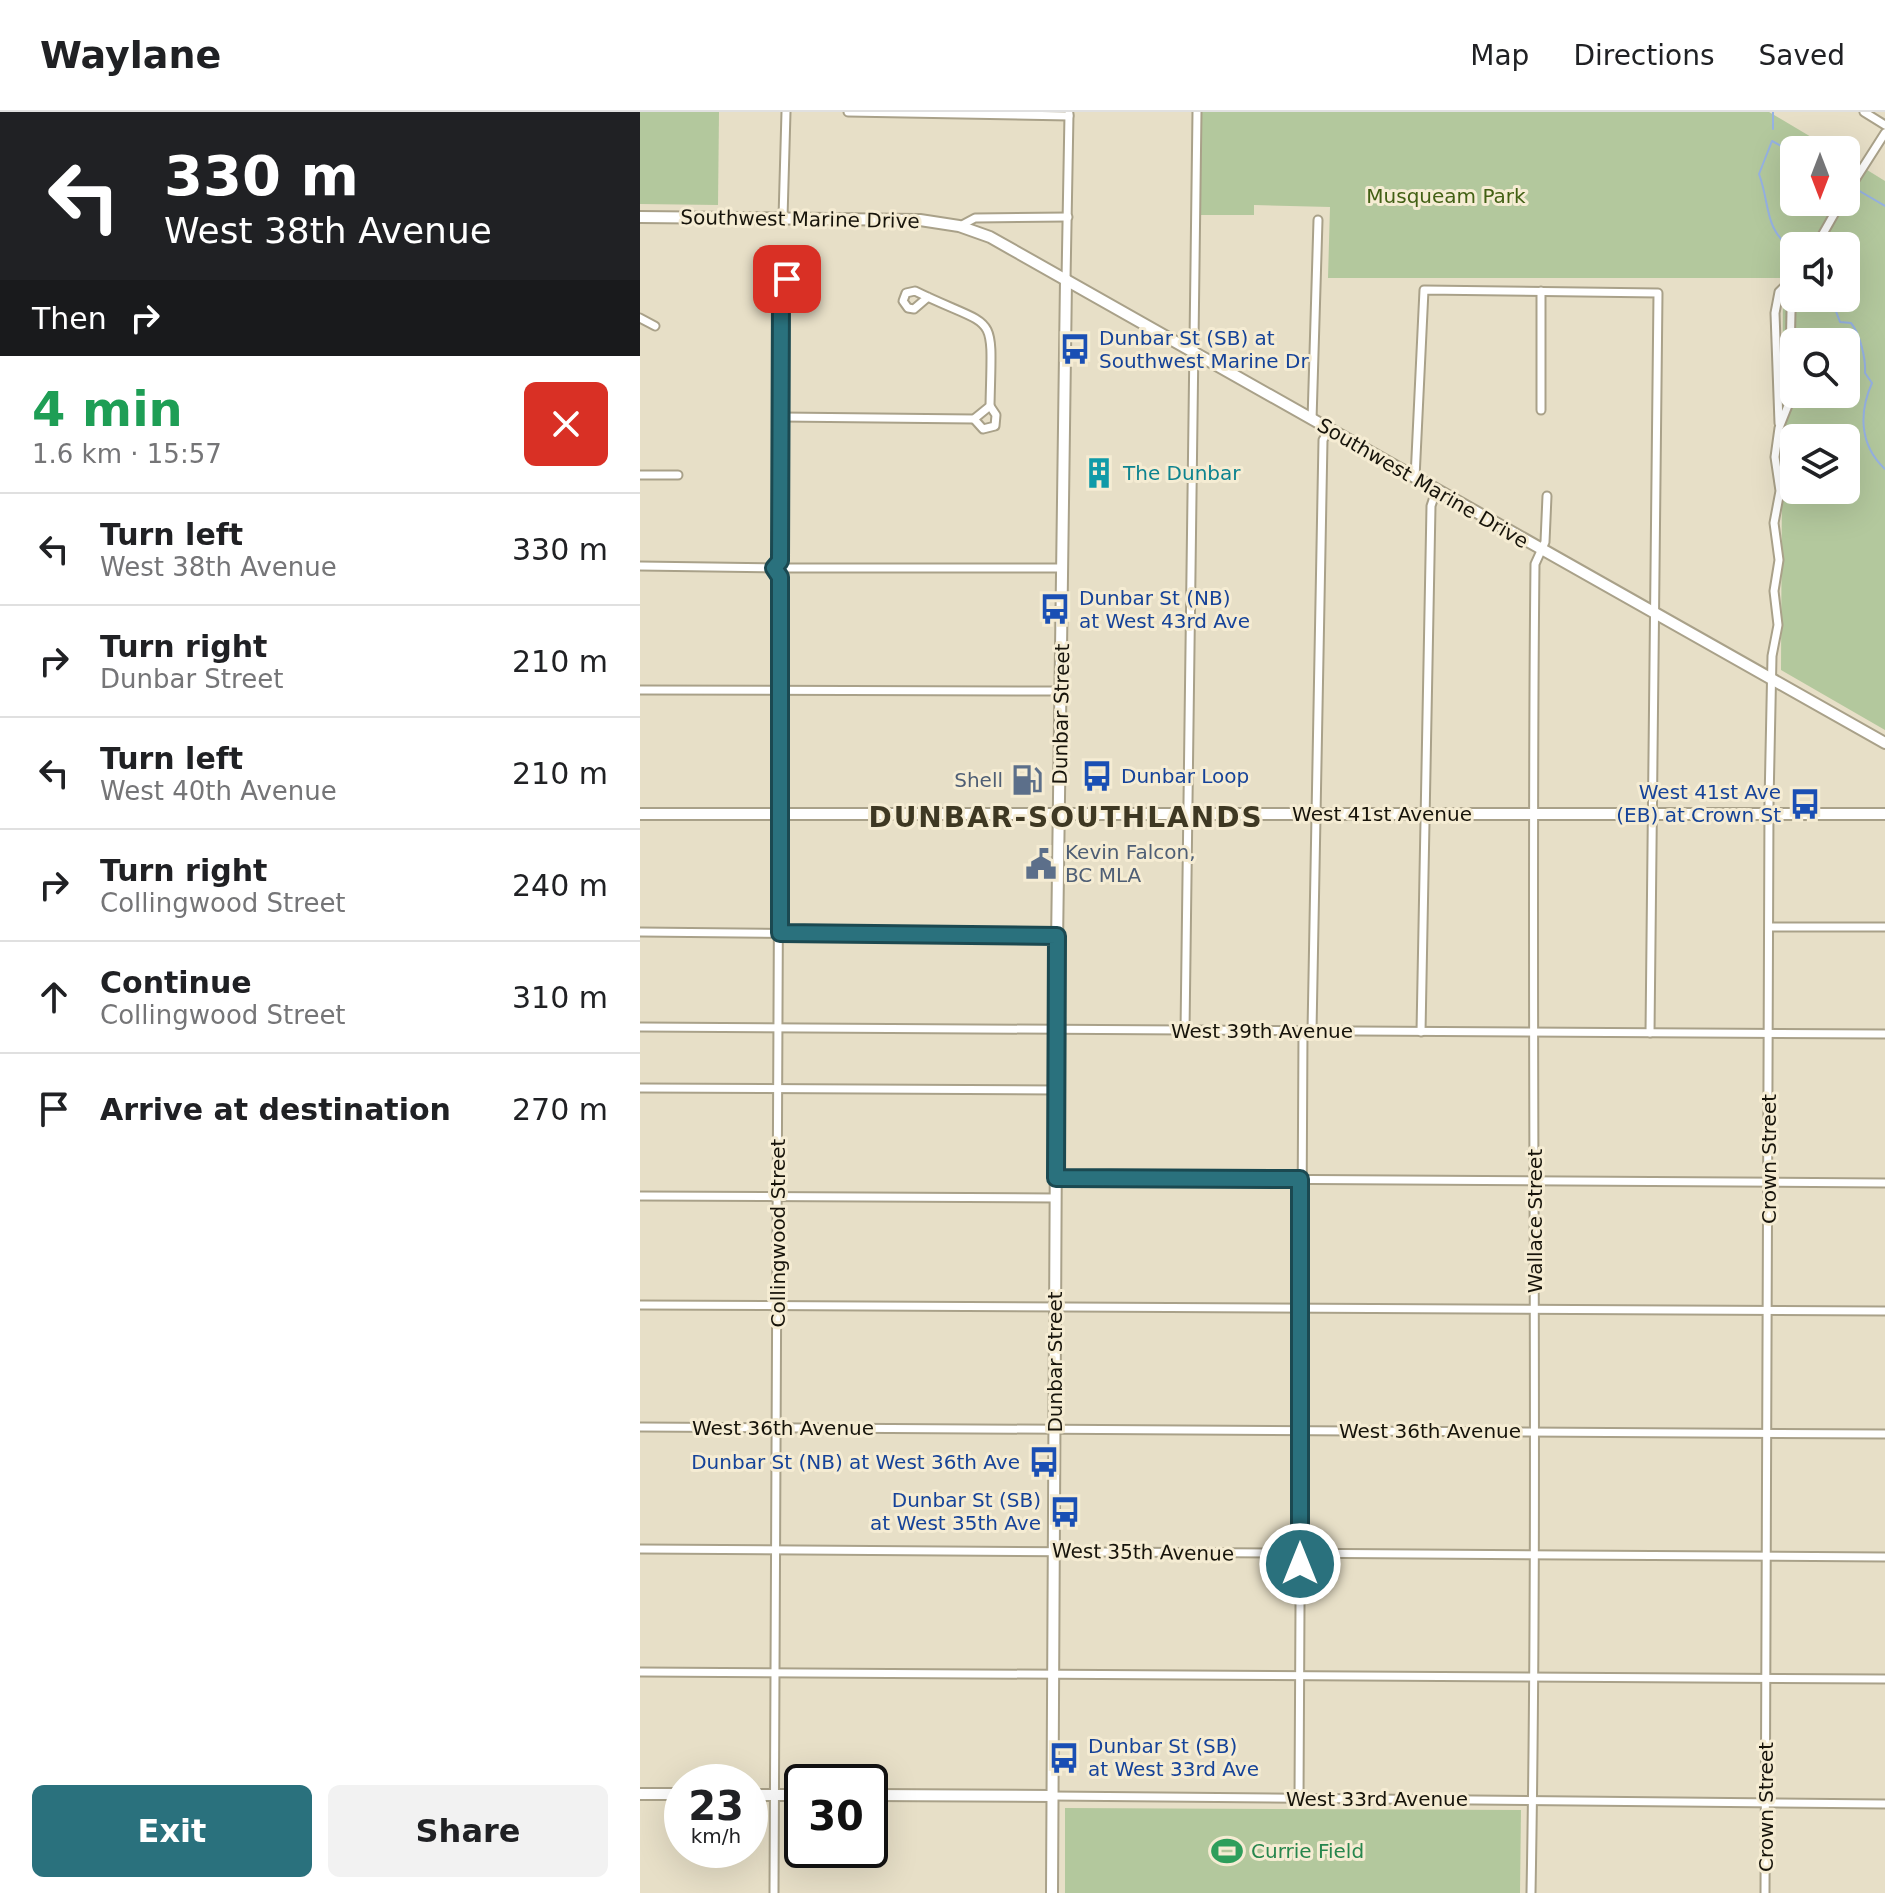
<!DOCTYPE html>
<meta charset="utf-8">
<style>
:root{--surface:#fff;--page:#f2f2f2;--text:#202124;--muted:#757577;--line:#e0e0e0;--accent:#2a717d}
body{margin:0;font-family:"DejaVu Sans",sans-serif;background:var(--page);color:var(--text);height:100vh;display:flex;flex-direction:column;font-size:30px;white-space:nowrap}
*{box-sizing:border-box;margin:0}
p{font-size:26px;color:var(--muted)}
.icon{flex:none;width:44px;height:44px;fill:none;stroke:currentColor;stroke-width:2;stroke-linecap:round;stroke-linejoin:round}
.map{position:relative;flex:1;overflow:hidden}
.panel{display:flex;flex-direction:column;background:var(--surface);width:640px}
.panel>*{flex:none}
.hud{background:#202124;color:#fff;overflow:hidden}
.needle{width:52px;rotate:180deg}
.buttons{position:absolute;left:1140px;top:24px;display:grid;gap:16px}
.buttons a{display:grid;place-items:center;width:80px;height:80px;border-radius:12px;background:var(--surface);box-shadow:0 8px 32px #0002;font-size:40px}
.speed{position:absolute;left:24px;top:1652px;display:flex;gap:16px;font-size:40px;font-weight:700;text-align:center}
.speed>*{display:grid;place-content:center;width:104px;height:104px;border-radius:50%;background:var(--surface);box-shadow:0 8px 32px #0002;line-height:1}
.speed small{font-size:20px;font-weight:400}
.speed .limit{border:4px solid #111;border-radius:12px;background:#fff;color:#111}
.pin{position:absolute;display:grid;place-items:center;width:68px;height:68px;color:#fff;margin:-34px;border-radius:16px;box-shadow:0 4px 12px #0006}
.me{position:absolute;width:88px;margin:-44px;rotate:0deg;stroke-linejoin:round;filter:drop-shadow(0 0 6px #0008)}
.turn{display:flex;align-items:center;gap:28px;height:168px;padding:0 32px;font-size:36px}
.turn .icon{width:104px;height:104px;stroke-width:2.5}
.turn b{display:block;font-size:56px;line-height:68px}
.then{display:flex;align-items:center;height:76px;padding:0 32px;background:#0003;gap:16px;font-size:30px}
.round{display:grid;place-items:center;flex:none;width:84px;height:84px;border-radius:12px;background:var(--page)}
.overview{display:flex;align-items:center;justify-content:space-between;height:136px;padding:0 32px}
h1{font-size:48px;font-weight:600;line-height:60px;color:#1e9e55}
.primary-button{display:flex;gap:16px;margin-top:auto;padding:16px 32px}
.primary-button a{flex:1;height:92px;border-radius:12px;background:var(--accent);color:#fff;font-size:32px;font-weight:600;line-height:92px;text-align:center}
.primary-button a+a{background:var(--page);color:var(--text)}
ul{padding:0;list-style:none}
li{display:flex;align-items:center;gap:24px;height:112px;padding:0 32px;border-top:2px solid var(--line)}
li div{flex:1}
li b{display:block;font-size:30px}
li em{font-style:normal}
header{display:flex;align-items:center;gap:48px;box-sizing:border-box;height:112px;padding:0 40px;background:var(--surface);border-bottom:2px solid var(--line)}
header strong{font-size:38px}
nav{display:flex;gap:44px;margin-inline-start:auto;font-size:28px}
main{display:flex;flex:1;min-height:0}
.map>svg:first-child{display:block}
</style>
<header>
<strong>Waylane</strong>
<nav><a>Map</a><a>Directions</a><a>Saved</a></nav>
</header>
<main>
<section class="panel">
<div class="hud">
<div class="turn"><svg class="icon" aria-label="left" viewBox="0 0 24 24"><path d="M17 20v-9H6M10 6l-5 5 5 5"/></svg><div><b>330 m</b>West 38th Avenue</div></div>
<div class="then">Then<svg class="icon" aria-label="right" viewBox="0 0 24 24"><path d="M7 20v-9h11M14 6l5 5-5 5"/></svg></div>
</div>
<div class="overview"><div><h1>4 min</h1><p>1.6 km · 15:57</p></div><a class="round" style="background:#d93025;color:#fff"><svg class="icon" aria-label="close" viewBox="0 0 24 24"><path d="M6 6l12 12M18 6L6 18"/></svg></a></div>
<ul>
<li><svg class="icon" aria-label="left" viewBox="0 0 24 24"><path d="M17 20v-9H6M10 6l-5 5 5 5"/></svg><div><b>Turn left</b><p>West 38th Avenue</p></div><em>330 m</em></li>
<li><svg class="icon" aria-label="right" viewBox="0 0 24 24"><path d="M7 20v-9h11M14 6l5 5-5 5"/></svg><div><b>Turn right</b><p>Dunbar Street</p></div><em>210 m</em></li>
<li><svg class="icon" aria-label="left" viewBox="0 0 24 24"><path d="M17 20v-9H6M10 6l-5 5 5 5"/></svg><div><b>Turn left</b><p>West 40th Avenue</p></div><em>210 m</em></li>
<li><svg class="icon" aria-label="right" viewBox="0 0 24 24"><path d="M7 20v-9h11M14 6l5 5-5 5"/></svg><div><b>Turn right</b><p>Collingwood Street</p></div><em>240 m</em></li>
<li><svg class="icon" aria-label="ahead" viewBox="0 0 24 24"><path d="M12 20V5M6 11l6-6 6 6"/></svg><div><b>Continue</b><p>Collingwood Street</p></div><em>310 m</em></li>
<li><svg class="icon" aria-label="arrive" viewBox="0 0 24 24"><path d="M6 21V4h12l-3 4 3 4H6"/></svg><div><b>Arrive at destination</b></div><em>270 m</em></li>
</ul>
<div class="primary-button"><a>Exit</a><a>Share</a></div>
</section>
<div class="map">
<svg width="1245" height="1781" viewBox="0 0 1245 1781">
<rect width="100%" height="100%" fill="#e7dfc7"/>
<!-- green -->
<g fill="#b3c89d" fill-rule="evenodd">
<path d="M0 0H79L78 93 0 92Z"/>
<path d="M561 0H1129L1193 38H1154V90H1206V45L1245 69V618L1141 558 1143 166H688L690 95 614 93V103H559ZM1154 134H1206V186H1154ZM1154 230H1206V282H1154ZM1154 326H1206V378H1154Z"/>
<path d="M425 1696 881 1698 880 1781H425Z"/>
</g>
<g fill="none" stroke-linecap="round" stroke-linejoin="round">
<!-- stream -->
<g stroke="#96b2e3" stroke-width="2">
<path d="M1133 17V0"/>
<path d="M1154 41 1132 29 1119 62C1131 95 1123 116 1154 139"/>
<path d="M1216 77 1245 94"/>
<path d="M1191 186 1200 210 1211 211C1220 222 1226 247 1225 261L1232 271C1219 300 1219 333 1245 357"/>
</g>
<defs>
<g id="street">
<path d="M208 0 429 4"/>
<path d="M1224 0 1245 13"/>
<path d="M1206 82 1245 21"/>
<path d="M143 106 146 0"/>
<path d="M320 114 335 106 428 105"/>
<path d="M1176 134 1201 90"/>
<circle cx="141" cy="175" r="10"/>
<path d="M426 168 429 2"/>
<path d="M901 179V298"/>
<path d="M0 206 15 214"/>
<path d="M141 305 334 307 350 294C352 194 359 220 275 179L266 181 263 189 268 196 274 197 288 185"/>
<path d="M334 307 343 317 355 314 356 303 350 294"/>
<path d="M672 308 678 108"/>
<path d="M1139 311 1135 201 1139 180 1154 165"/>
<path d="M0 363H38"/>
<path d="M775 366 784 178 1018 181 1010 921"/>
<path d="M140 449 141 186"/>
<path d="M0 454 134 456"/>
<path d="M146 456H423"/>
<path d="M0 578 421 579"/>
<path d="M1130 815H1245"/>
<path d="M0 820 417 824"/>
<path d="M0 915 1245 922"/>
<path d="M545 919 557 0"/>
<path d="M672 919 683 328 689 318"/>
<path d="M781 920 791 394 796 379"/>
<path d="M0 976 417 978"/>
<path d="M416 1066 1245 1071"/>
<path d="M0 1084 416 1086"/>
<path d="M0 1193 1245 1199"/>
<path d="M0 1315 1245 1322"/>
<path d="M0 1437 1245 1445"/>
<path d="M0 1560 1245 1567"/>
<path d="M412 1684 1245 1692"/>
<path d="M659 1687 663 919"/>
<path d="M134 1781 140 461"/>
<path d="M891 1781C899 1338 890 895 895 452L905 430 907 384"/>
<path d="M1125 1781 1129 691 1132 544 1138 513 1134 479 1139 448 1134 411 1140 379 1135 345 1139 316 1149 291 1151 200 1155 186"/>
</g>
<g id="secondary">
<path d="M0 105 280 108 319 114 350 125 1245 631"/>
<path d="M0 702H1245"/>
<path d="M0 1682H42"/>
<path d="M110 1683H162"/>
<path d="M230 1683 412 1684"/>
<path d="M412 1781 417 833 426 168"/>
</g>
</defs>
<!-- street casing -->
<use href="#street" stroke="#a9a189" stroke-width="11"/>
<!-- secondary casing -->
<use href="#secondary" stroke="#a9a189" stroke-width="14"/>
<!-- street -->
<use href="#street" stroke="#fff" stroke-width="7"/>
<!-- secondary -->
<use href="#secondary" stroke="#fff" stroke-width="10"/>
</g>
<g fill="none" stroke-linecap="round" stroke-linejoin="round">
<defs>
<path id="route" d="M147 167 152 177 141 186 140 449 134 456 140 465V821L417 824 416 1066 660 1067V1452"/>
</defs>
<!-- route casing -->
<use href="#route" stroke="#1b4951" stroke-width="20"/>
<!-- route -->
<use href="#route" stroke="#2a717d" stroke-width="14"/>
</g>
<!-- icons -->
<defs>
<symbol id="bus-bare" viewBox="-9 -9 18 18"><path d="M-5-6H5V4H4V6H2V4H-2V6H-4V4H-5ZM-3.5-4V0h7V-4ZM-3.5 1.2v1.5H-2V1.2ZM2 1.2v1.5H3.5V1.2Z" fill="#1a4fb4" stroke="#f5ecd3" stroke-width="2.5" paint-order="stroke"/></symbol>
<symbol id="building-bare" viewBox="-9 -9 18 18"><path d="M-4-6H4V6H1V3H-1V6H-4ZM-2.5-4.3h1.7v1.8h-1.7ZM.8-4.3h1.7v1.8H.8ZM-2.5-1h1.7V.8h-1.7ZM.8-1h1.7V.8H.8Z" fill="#0f9aa8" stroke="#f5ecd3" stroke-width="2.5" paint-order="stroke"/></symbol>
<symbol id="fuel-bare" viewBox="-9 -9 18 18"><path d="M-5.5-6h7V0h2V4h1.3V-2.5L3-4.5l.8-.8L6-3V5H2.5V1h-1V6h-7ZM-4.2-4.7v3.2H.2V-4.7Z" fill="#5c6f8a" stroke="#f5ecd3" stroke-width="2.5" paint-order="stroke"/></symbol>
<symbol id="civic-bare" viewBox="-9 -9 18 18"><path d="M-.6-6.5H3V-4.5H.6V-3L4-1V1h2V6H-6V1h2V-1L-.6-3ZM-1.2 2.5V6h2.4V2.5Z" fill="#5c6f8a" stroke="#f5ecd3" stroke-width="2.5" paint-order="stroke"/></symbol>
<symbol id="stadium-bare" viewBox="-9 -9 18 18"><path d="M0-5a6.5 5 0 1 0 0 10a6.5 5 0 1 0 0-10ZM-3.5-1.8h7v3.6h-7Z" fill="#2e9e5b" stroke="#f5ecd3" stroke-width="2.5" paint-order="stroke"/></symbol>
</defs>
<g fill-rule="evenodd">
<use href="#bus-bare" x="413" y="215" width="44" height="44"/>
<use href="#building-bare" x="437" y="339" width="44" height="44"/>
<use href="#bus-bare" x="393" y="475" width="44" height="44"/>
<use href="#bus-bare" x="435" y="642" width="44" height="44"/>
<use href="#fuel-bare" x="365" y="646" width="44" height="44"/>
<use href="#bus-bare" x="1143" y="670" width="44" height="44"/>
<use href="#civic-bare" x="379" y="730" width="44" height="44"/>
<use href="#bus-bare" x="382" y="1328" width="44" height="44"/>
<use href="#bus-bare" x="403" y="1378" width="44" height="44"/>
<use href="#bus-bare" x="402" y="1624" width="44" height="44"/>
<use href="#stadium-bare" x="565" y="1717" width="44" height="44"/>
</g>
<g text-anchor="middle" stroke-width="6" stroke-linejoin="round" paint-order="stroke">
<!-- park labels -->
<g font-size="20" fill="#426014" stroke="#f5ecd3">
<text x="806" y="91">Musqueam Park</text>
</g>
<!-- street labels -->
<g font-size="20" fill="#17140b" stroke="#f5ecd3">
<text transform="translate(160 107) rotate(1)" y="7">Southwest Marine Drive</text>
<text transform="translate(783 371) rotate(30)" y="7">Southwest Marine Drive</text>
<text transform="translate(421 602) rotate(-89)" y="7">Dunbar Street</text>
<text x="742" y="709">West 41st Avenue</text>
<text x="622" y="926">West 39th Avenue</text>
<text transform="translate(1129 1047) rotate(-90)" y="7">Crown Street</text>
<text transform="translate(895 1109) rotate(-90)" y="7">Wallace Street</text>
<text transform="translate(138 1121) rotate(-90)" y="7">Collingwood Street</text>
<text transform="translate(415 1250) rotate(-90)" y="7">Dunbar Street</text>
<text x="143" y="1323">West 36th Avenue</text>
<text x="790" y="1326">West 36th Avenue</text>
<text transform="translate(503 1440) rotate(1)" y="7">West 35th Avenue</text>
<text x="737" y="1694">West 33rd Avenue</text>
<text transform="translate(1126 1695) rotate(-90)" y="7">Crown Street</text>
</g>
<!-- transit labels -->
<g font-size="20" fill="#164399" stroke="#f5ecd3" text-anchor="start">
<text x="459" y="233">Dunbar St (SB) at<tspan x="459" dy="23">Southwest Marine Dr</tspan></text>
<text x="439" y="493">Dunbar St (NB)<tspan x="439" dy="23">at West 43rd Ave</tspan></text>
<text x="481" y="671">Dunbar Loop</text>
<text x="1141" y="687" text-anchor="end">West 41st Ave<tspan x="1141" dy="23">(EB) at Crown St</tspan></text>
<text x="380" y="1357" text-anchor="end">Dunbar St (NB) at West 36th Ave</text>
<text x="401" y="1395" text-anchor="end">Dunbar St (SB)<tspan x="401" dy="23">at West 35th Ave</tspan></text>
<text x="448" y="1641">Dunbar St (SB)<tspan x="448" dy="23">at West 33rd Ave</tspan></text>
</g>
<!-- culture labels -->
<g font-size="20" fill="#0d838f" stroke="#f5ecd3" text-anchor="start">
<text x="483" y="368">The Dunbar</text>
</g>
<!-- service labels -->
<g font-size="20" fill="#4e5e75" stroke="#f5ecd3" text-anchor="end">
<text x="363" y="675">Shell</text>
<text x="425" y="747" text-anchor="start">Kevin Falcon,<tspan x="425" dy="23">BC MLA</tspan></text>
</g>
<!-- leisure labels -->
<g font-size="20" fill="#27864d" stroke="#f5ecd3" text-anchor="start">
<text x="611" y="1746">Currie Field</text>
</g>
<!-- district labels -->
<g font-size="28" font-weight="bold" letter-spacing="2" fill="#3e3823" stroke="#f5ecd3">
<text x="426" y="715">DUNBAR-SOUTHLANDS</text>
</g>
</g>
</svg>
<div class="buttons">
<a><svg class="needle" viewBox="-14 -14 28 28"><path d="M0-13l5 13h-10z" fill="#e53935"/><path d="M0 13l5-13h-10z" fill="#757577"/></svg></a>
<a><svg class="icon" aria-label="sound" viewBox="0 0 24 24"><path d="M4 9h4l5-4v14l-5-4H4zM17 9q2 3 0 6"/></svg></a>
<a><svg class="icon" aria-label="search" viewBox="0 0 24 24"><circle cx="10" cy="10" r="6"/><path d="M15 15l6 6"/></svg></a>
<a><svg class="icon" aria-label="layers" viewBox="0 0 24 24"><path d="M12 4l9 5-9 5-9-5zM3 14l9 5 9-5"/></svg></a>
</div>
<div class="speed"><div>23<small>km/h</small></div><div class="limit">30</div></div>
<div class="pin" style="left:147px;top:167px;background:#d93025"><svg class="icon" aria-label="arrive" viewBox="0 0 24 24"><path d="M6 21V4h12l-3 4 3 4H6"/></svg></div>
<svg class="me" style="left:660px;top:1452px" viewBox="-20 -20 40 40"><circle r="17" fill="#2a717d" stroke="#fff" stroke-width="3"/><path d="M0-11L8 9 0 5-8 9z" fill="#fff"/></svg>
</div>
</main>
